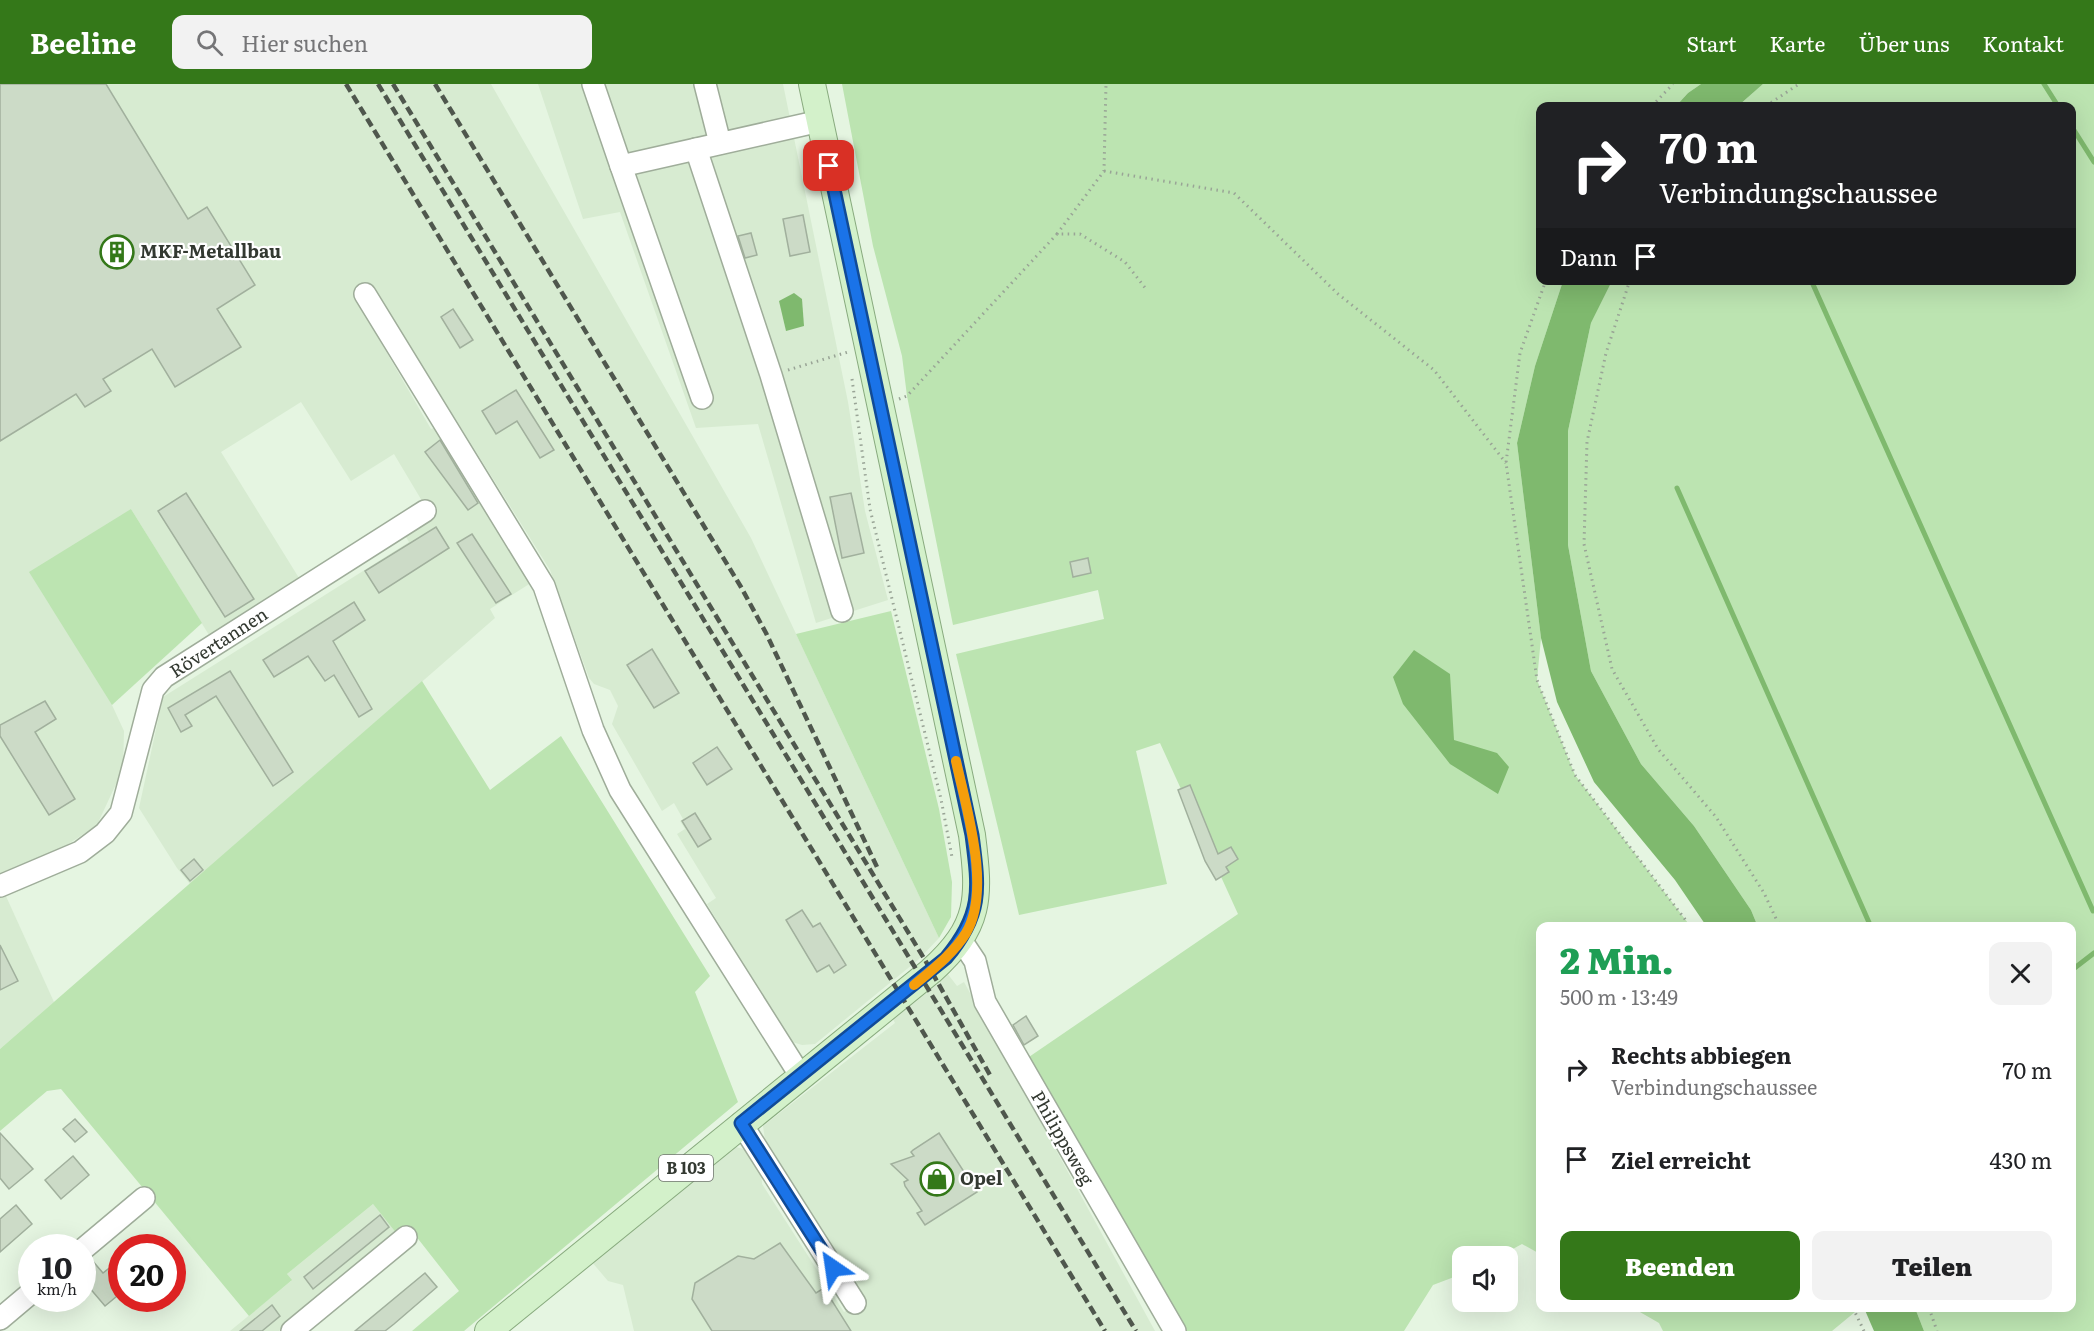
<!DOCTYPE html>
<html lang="de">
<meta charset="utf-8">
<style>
:root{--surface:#fff;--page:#f2f2f2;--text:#202124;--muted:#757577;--accent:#347819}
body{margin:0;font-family:Literata,serif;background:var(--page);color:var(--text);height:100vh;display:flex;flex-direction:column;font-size:22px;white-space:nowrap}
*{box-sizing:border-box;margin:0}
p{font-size:20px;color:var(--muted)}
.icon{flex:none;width:33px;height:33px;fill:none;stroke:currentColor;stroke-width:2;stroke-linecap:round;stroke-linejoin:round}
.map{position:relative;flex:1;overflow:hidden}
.panel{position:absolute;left:1536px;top:838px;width:540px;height:390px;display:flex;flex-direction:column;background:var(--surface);border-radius:12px;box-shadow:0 6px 24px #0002}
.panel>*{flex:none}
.hud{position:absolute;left:1536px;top:18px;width:540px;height:183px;border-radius:12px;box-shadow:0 6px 24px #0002;background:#202124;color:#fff;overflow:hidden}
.fabs{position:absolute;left:1452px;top:1162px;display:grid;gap:12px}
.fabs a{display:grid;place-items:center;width:66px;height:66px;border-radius:12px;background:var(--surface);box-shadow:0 6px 24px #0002;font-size:30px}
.speed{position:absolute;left:18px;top:1150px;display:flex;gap:12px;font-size:30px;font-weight:700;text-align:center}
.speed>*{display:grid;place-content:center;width:78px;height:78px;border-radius:50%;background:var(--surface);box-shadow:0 6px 24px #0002;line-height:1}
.speed small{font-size:15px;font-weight:400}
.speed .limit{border:9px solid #d22;background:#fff;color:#111}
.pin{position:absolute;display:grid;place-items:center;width:51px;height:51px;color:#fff;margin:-26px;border-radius:12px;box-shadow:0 3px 9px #0006}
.me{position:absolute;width:66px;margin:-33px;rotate:328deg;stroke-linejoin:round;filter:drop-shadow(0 0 4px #0008)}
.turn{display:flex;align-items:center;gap:21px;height:126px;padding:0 24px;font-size:27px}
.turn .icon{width:78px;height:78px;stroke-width:2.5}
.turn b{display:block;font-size:42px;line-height:51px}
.then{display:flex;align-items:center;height:57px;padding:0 24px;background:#0003;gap:12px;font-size:22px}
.round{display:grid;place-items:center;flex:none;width:63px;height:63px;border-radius:12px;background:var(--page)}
.overview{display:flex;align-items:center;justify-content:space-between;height:102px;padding:0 24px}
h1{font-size:36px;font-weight:800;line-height:45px;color:#1e9e55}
.primary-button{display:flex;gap:12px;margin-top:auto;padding:12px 24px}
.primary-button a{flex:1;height:69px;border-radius:12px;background:var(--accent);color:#fff;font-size:24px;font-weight:800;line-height:69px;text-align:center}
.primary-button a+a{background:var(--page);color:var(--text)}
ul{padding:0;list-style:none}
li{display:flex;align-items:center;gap:18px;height:90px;padding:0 24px}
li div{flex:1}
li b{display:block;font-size:22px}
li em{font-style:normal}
header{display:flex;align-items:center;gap:36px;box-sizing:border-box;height:84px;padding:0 30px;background:var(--accent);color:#fff}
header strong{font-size:28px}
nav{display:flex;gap:33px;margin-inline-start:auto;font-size:21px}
.search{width:420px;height:54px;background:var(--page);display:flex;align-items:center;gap:15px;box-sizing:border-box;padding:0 21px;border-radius:12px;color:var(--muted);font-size:22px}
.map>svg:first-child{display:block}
</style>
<header>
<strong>Beeline</strong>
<div class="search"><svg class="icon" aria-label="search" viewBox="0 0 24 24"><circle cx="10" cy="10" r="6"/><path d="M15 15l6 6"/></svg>Hier suchen</div>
<nav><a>Start</a><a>Karte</a><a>Über uns</a><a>Kontakt</a></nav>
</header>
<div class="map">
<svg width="2094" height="1247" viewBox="0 0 2094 1247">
<rect width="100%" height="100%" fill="#e5f5e1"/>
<!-- built -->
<g fill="#d7ebd1">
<path d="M0 0H491L751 454 939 854 918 876 815 960 802 961 789 957 707 820 716 814 677 750 685 745 680 737 683 735 674 719 662 727 612 640 618 622 610 606 594 600 589 594 550 486 373 203 355 214 431 345 436 343 534 497 490 525 495 534 190 800 177 784 139 724 163 613 409 458 404 450 431 432 394 370 351 397 301 318 221 368 299 494 209 551 131 425 112 621 124 647 123 685 97 741 64 763 0 789Z"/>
<path d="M538 0H783L848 318 865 427 888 516 816 539 758 340 696 344 620 128 583 135Z"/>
<path d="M5 810 54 918 0 965V812Z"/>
<path d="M947 889 957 902 964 898 1155 1247H634L623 1201 608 1197 591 1177 736 1063 747 1066 761 1087 762 1100 844 1228 866 1215 765 1056 763 1042 895 939 892 933Z"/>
<path d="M373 1120 397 1150 279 1247H230L291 1197 287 1190Z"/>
</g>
<!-- green -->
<g fill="#bce4b1">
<path d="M842 0H1701L1688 9 1676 22H1540V196L1563 197 1535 282 1517 359 1541 554 1537 596 1575 691 1691 843H1540V1170L1522 1160 1498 1173H1462V1190L1433 1201 1404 1247H1187L1026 975 1238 830 1160 659 1136 667 1167 800 1019 831 956 570 1104 535 1098 506 953 541 907 312 902 272 873 162Z"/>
<path d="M1763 0H2094V1247H1924L1915 1224H2072V843H1758L1751 826 1694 742 1641 680 1591 587 1568 461V347L1591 239 1612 197 2072 196V22H1738Z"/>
<path d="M131 425 202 539 112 621 29 488Z"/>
<path d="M891 527 939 725 952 798 951 833 939 854 796 550Z"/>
<path d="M422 597 490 706 561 652 710 892 695 908 738 1018 464 1247H412L459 1207 408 1142 397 1150 373 1120 287 1190 292 1196 249 1232 61 1005 47 1007 0 1047V965Z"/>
<path d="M1633 1224H1853L1855 1228 1832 1247H1663L1659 1239Z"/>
</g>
<!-- water -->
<g fill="#7fb96e">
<path d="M1701 0H1763L1738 22H1676L1688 9Z"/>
<path d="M1563 197H1612L1591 239 1568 347V461L1591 587 1641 680 1694 742 1751 826 1758 843H1707L1675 796 1594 698 1557 618 1541 554 1517 359 1535 282Z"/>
<path d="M794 209 802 215 804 242 786 247 779 217Z"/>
<path d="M1414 566 1450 590 1454 656 1497 669 1509 683 1498 710 1450 680 1403 620 1393 593Z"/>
<path d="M1864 1224H1915L1924 1247H1874Z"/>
</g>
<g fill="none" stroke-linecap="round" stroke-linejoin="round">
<!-- stream -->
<g stroke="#7fb96e" stroke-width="5">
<path d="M2044 0 2058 22"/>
<path d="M2072 43 2094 78"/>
<path d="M1811 196 2093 827"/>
<path d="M1677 404 1871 843"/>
<path d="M2072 886 2094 869"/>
</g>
</g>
<!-- building -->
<g fill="#ccdbc7" stroke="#a1b09d" stroke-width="1.5">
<path d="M0 0H106L188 135 207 123 255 201 217 225 241 263 175 303 152 265 103 295 111 307 85 323 76 310 0 357Z"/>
<path d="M803 131 810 168 790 172 783 135Z"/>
<path d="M751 149 757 171 745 174 738 152Z"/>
<path d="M453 225 473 256 460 264 441 233Z"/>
<path d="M516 306 554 366 540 374 517 337 496 350 482 327Z"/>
<path d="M440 356 478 419 468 426 425 368Z"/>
<path d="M186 409 254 515 225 533 158 427Z"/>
<path d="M851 409 864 469 842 474 830 413Z"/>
<path d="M436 443 449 464 379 509 365 487Z"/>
<path d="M472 450 511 510 496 519 457 459Z"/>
<path d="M1088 474 1091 489 1073 493 1070 478Z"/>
<path d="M354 518 365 536 333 557 372 625 359 633 334 591 325 597 308 572 274 593 263 576Z"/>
<path d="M652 565 679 609 654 624 627 581Z"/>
<path d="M230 587 293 688 273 702 216 612 185 631 192 642 181 648 168 624Z"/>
<path d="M45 617 56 635 35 648 75 715 49 731 0 652V641Z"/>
<path d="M717 663 732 685 707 701 693 679Z"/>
<path d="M1190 701 1218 770 1231 763 1238 775 1226 783 1229 788 1216 796 1205 777 1178 706Z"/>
<path d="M695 729 711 755 698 763 682 737Z"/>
<path d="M194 775 203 786 190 797 181 786Z"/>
<path d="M802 826 813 843 820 839 846 881 834 889 829 881 817 888 786 836Z"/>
<path d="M0 861 18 897 0 906Z"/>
<path d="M1026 932 1038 952 1024 961 1013 941Z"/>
<path d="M75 1035 87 1048 75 1058 63 1045Z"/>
<path d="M0 1049 33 1085 9 1105 0 1094Z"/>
<path d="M939 1049 977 1108 925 1141 917 1129 922 1127 905 1102 904 1098 908 1096 891 1080 914 1072 911 1068 913 1066Z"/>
<path d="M73 1072 89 1091 61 1115 45 1096Z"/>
<path d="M16 1121 32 1140 0 1168V1135Z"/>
<path d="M380 1131 389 1143 313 1205 304 1193Z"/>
<path d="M780 1159 816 1209 824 1204 851 1247H712L692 1215 695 1199 738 1172 754 1175Z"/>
<path d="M122 1174V1208L105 1222 82 1195V1180L91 1175 103 1189Z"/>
<path d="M425 1189 437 1203 394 1240 385 1247H355Z"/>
<path d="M272 1221 280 1232 262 1247H240Z"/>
</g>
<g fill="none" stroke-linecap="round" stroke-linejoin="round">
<defs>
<g id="minor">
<path d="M593 0 621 82 820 37"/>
<path d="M705 0 720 59"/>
<path d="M696 65 771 291 842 527"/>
<path d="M621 82 702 314"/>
<path d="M365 210 544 502 593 646 620 706 800 991"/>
<path d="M0 802 80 768 105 749 121 729 153 606 164 593 425 427"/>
<path d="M961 856 975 877 985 918 1175 1247"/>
<path d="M741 1039 855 1219"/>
<path d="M82 1166 144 1114"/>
<path d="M0 1235 32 1208"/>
<path d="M292 1247 406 1153"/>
</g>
<path id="major" d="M488 1247 931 887C981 842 980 814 972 751L812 0"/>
</defs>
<!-- minor casing -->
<use href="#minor" stroke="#9fad9a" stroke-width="24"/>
<!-- major casing -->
<use href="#major" stroke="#88aa7e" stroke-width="28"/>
<!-- path -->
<g stroke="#99a496" stroke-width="3" stroke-dasharray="1.5 4.5" stroke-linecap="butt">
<path d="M1652 22 1673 0"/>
<path d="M1766 22 1799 0"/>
<path d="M1104 87 1234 109 1338 210 1434 286 1506 379"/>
<path d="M1057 150 1104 87 1106 0"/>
<path d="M1546 196 1520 269 1506 379 1537 596 1575 691 1691 843"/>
<path d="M1630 196 1606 269 1587 358 1584 460 1612 585 1658 665 1716 733 1764 809 1780 843"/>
<path d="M788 286 848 268"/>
<path d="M852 295 870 425 941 715 952 773"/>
<path d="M899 315 907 312 1057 150H1080L1125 178 1146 205"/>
<path d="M1853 1224 1864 1247"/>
<path d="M1929 1224 1937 1247"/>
</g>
<!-- minor -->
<use href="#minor" stroke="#fff" stroke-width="21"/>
<!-- major -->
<use href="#major" stroke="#d3f1ca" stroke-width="26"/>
<!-- rail -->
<g stroke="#4f574d" stroke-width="4.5" stroke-dasharray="9 4.5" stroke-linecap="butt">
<path d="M346 0 1105 1247"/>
<path d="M378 0 1136 1247"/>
<path d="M393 0 925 876 990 991"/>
<path d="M435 0 741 503 766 549 877 783"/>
</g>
</g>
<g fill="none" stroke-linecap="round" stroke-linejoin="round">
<defs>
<path id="route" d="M829 82 972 751C979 805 983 830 946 874L741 1039 833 1184"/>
</defs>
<!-- route casing -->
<use href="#route" stroke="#114b97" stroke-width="15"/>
<!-- route -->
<use href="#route" stroke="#1a73e8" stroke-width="10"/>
<!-- slow -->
<path stroke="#f59e0b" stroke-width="10" d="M914 901C932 886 953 870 966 849 992 805 966 724 956 677"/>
</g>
<!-- icons -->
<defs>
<symbol id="building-ring" viewBox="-11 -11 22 22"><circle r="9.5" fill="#fff" stroke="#347819" stroke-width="1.5"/><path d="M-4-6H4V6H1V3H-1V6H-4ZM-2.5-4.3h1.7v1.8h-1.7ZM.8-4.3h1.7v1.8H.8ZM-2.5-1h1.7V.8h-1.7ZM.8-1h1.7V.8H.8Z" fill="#347819"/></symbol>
<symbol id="shop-ring" viewBox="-11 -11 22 22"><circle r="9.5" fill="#fff" stroke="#347819" stroke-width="1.5"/><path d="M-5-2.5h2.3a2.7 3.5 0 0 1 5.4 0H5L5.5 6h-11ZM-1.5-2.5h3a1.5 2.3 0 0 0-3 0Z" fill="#347819"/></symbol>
</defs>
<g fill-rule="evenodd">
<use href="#building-ring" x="98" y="149" width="38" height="38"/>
<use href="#shop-ring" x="918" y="1076" width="38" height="38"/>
</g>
<g text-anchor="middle" stroke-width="4.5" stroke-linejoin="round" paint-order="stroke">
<!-- shield labels -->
<rect fill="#fff" stroke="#70746f" stroke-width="1.5" x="659" y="1071" width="54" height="26" rx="4.5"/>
<g font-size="16" font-weight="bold" fill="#333931">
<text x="686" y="1090">B 103</text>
</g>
<!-- poi labels -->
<g font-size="18" font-weight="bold" fill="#333931" stroke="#fff" text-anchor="start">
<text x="140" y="174">MKF-Metallbau</text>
<text x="960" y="1101">Opel</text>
</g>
<!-- street labels -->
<g font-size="18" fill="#333931" stroke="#fff">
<text transform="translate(219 559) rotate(-33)" y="6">Rövertannen</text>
<text transform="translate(1062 1054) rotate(60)" y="6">Philippsweg</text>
</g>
</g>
</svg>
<div class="fabs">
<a><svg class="icon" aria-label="sound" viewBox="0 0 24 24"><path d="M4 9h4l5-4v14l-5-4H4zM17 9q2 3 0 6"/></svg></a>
</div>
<div class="speed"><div>10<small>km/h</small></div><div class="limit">20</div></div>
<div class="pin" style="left:829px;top:82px;background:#d93025"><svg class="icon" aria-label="arrive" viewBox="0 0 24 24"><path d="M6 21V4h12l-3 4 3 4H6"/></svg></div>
<svg class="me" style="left:833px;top:1184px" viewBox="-20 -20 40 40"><path d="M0-17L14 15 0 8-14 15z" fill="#1a73e8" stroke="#fff" stroke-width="4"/></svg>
<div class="hud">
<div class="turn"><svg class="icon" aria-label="right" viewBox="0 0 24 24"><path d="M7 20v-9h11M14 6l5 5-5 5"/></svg><div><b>70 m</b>Verbindungschaussee</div></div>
<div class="then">Dann<svg class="icon" aria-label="arrive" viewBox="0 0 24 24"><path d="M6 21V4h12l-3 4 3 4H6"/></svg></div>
</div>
<section class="panel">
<div class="overview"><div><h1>2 Min.</h1><p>500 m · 13:49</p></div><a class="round"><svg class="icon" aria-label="close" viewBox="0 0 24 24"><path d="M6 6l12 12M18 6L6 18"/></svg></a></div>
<ul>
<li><svg class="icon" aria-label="right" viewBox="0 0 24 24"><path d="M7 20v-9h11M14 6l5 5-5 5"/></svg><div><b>Rechts abbiegen</b><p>Verbindungschaussee</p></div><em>70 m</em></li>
<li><svg class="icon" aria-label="arrive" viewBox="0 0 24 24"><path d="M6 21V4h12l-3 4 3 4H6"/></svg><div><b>Ziel erreicht</b></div><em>430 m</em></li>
</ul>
<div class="primary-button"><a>Beenden</a><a>Teilen</a></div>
</section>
</div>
